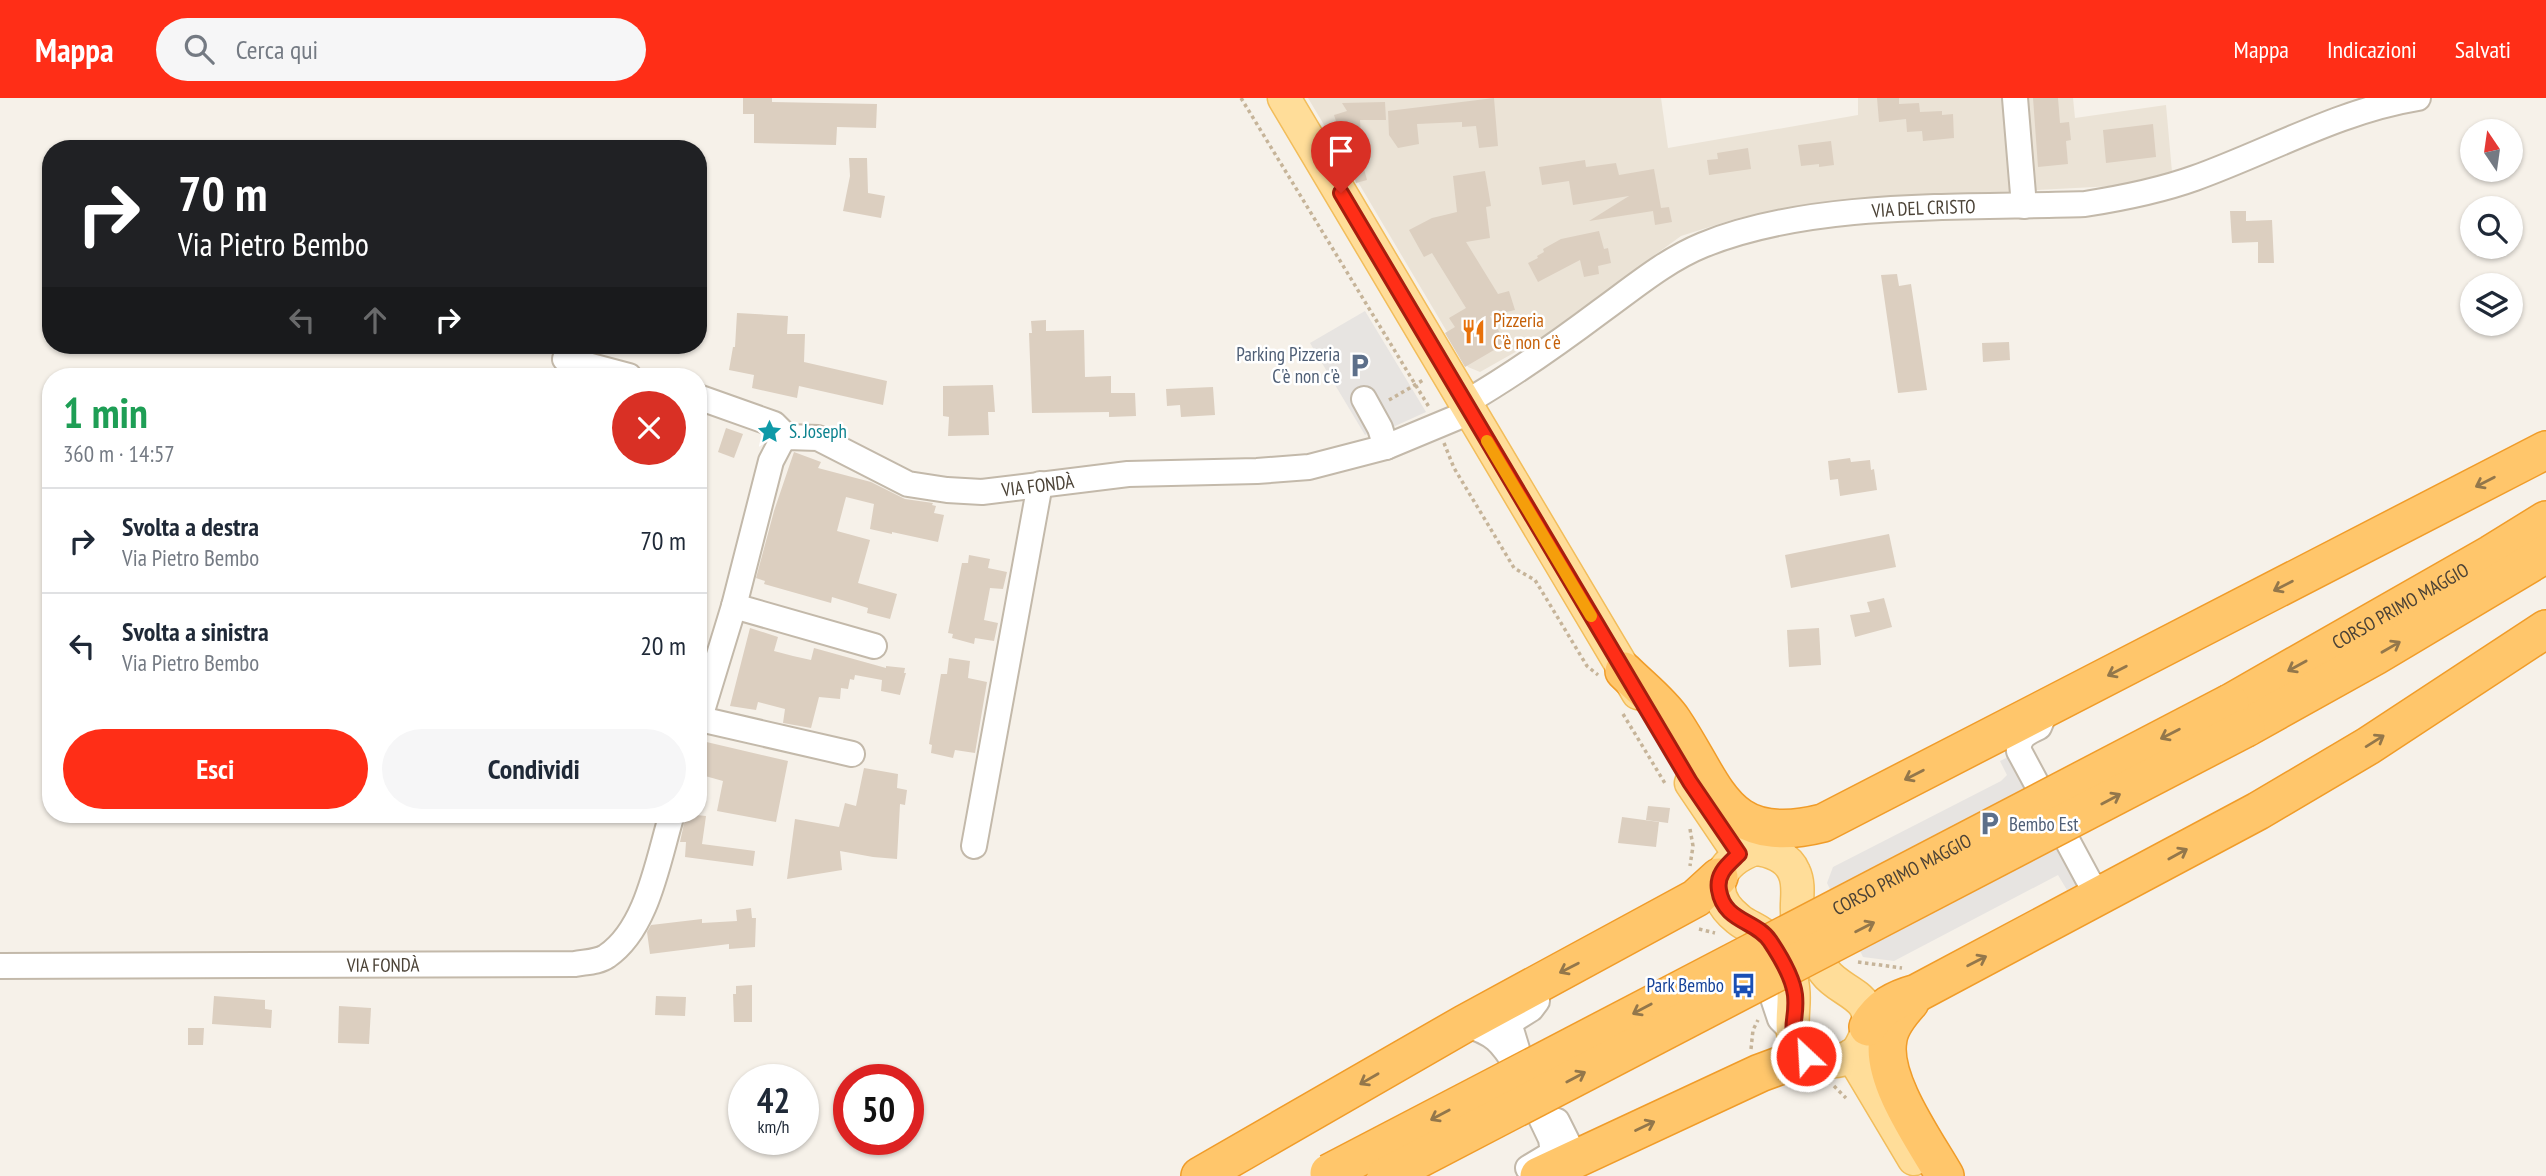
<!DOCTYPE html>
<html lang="it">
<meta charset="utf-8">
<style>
:root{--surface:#fff;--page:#f6f6f7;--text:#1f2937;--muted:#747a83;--line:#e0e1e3;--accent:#ff2e17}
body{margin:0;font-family:"PT Sans Narrow",sans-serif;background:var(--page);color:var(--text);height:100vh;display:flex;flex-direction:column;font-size:26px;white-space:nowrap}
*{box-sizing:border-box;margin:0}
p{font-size:23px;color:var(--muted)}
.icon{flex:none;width:38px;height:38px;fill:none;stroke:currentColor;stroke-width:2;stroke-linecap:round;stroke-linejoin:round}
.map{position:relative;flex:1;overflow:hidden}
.sheet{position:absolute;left:42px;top:270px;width:665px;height:455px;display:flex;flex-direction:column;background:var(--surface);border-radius:28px;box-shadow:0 2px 5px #0004}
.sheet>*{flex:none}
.banner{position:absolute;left:42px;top:42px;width:665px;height:214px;border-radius:28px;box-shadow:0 2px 5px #0004;background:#202124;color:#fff;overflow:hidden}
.needle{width:46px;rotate:347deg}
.tools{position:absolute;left:2460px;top:21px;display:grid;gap:14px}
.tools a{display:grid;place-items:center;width:63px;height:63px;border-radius:50%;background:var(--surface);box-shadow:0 2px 5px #0004;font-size:35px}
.speed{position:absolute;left:728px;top:966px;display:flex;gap:14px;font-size:35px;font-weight:700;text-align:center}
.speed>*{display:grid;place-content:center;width:91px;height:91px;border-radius:50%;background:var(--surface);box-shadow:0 2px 5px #0004;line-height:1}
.speed small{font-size:18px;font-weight:400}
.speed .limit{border:10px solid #d22;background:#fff;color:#111}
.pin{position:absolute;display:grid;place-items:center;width:60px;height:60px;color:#fff;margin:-72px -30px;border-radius:50% 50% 50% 0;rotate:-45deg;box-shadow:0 0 7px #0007}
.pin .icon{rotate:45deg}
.me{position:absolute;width:77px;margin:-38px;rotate:335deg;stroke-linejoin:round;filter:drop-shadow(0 0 5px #0008)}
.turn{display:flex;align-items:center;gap:24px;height:147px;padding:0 21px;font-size:32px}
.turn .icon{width:91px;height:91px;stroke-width:2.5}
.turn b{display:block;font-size:49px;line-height:60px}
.lanes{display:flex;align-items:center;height:66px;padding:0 21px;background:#0003;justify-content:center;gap:35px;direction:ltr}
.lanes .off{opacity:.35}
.round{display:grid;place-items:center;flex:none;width:74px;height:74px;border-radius:37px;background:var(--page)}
.summary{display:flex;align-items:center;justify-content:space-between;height:119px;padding:0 21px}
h1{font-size:42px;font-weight:700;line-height:52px;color:#1e9e55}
.button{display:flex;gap:14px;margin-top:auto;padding:14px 21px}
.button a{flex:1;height:80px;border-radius:42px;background:var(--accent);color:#fff;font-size:28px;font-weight:700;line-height:80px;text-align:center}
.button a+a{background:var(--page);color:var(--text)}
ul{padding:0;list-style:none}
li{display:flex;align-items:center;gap:21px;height:105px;padding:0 21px;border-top:2px solid var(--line)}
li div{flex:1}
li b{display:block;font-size:26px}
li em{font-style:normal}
header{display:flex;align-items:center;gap:42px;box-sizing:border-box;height:98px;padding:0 35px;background:var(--accent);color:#fff}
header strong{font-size:33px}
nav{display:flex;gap:38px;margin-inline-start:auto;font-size:24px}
.search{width:490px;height:63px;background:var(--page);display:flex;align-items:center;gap:18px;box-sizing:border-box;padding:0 24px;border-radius:38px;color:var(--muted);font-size:26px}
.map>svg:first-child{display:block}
</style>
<header>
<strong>Mappa</strong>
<div class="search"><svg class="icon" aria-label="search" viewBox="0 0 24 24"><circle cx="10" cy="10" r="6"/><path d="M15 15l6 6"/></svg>Cerca qui</div>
<nav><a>Mappa</a><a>Indicazioni</a><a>Salvati</a></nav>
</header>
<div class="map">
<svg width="2546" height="1078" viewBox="0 0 2546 1078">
<rect width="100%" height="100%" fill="#f6f1e9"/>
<!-- residential -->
<path fill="#ebe3d6" d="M1308 0H1661L1668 50 1858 17V0H2073L2075 20 2166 7 2172 74 2114 88 1851 102 1795 109 1738 120 1681 138 1542 239 1480 274 1468 269Z"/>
<!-- parking -->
<g fill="#e7e4e1">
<path d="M1365 213 1426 314 1393 329 1390 325 1365 337 1310 245Z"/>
<path d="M2010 658 2090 780 2067 792 2058 777 1894 863 1863 859 1827 785 1833 769 2001 683 2007 677 2000 663Z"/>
</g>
<!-- building -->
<g fill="#dccfc0">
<path d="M743 0H772V4L877 6 876 30 837 29 836 47 754 45V16H743Z"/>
<path d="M1494 0 1498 48 1479 50 1476 28 1462 29V24L1417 26 1419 46 1398 50 1389 37 1388 13Z"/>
<path d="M1877 0H1899V6L1919 5 1920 14 1942 13V17L1953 16 1954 40 1923 43 1922 33 1907 34 1906 21 1879 24Z"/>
<path d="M2033 0H2058L2060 25 2069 24 2071 42 2066 43 2068 66 2038 69Z"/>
<path d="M1385 4 1386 22H1360L1361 40 1356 41 1367 82 1356 85 1334 17 1347 13 1342 5Z"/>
<path d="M2153 26 2156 59 2106 65 2103 32Z"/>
<path d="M1831 43 1834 67 1819 69V66L1801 68 1798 47Z"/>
<path d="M1748 50 1751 71 1709 77 1707 62 1718 61 1717 55Z"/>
<path d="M849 60H867L868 95 885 98 881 120 843 113 850 78Z"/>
<path d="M1585 62 1586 69 1616 65 1619 77 1654 71 1661 110 1669 109 1672 124 1655 127 1653 113 1589 123 1629 98 1573 107 1569 83 1542 87 1539 69Z"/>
<path d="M1485 73 1491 108 1486 109 1490 140 1466 144 1498 196 1509 193 1515 212 1490 218 1506 245 1465 269 1445 235 1455 229 1449 220 1466 210 1432 155 1424 159 1409 132 1432 120 1457 114 1453 78Z"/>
<path d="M2230 113H2246V123L2272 122 2274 165H2258V144L2232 145Z"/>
<path d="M1599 133 1604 151 1608 150 1611 165 1598 168 1599 176 1584 179 1580 162 1538 184 1528 165 1538 160 1537 158 1544 154 1543 151 1561 141Z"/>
<path d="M1897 176 1899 188 1911 186 1927 292 1898 295 1881 177Z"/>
<path d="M737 215 788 218 787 236H805L804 264 887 283 883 307 799 288 797 300 752 290 754 277 729 272 733 249H735Z"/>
<path d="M1046 222V233L1084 232 1085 279 1111 278V295H1135L1136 318 1109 319V314L1032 315 1029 235H1032L1031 223Z"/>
<path d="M2009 244 2010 262 1983 264 1982 245Z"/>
<path d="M993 287 995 314H988L989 337 948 338 949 319 943 318V288Z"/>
<path d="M1213 289 1215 317 1181 319 1180 307 1167 308 1166 291Z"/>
<path d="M726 330 743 336 734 360 718 354Z"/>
<path d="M794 354 821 364 818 370 871 384 905 401 933 405 932 407 936 408 934 415 944 417 938 444 892 434V436L870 431 874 406 846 399 837 433 870 442 858 485 897 496 890 521 867 515 868 510 832 499 831 505 764 486 765 483 756 480 774 413Z"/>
<path d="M1850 360 1851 364 1870 362 1871 372 1874 371 1877 392 1840 398 1838 381 1830 382 1828 363Z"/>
<path d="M1889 436 1896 469 1791 490 1785 457Z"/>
<path d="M969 457 990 461 988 470 1007 474 1003 491 990 490 984 522 998 525 994 543 975 540 974 546 952 540 953 536 948 535 962 465H968Z"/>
<path d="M1884 500 1892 529 1855 539 1850 517 1870 514 1867 504Z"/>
<path d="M750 530 778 539 774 553 793 558 811 562 814 550 886 570V568L905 570 904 575H906L900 597 881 593 882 582 855 577 854 582 850 581 848 591 841 590 840 601 819 599 811 630 783 625 785 611 758 604 756 612 730 608Z"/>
<path d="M1819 530 1821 567 1789 569 1787 532Z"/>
<path d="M949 560 970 563 968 580 987 584 975 655 955 652 953 660 931 655 932 647 929 646 941 576H947Z"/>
<path d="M698 642 788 663 776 724 717 713 723 683 698 676Z"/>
<path d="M864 670 898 676 897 690 907 692 905 707 900 706 897 761 873 759 840 753 842 772 787 781 795 721 839 729 845 705 856 708Z"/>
<path d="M1648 708 1670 710 1668 725 1646 722Z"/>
<path d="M686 716 706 718 702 746 755 753 753 768 685 759 686 744H680Z"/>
<path d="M1622 719 1659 724 1656 749 1618 745Z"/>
<path d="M751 810 752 820H756L755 849 729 851V846L650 856 647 834 651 827 702 821V825L737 823 736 812Z"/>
<path d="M752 887V924H734L733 896H736V888Z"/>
<path d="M214 898 265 902V911L272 912 271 930 212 926Z"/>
<path d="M656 898 686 899 685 918 655 917Z"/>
<path d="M339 908 371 910 369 946 338 945Z"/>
<path d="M188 930H204L203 947H188Z"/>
</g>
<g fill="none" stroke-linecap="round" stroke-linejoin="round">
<defs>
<g id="minor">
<path d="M2015 0 2024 108"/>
<path d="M565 261 629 278"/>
<path d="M698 299 774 326 787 339"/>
<path d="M1364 301 1380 330 1386 349"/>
<path id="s1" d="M1465 305C1513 277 1557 246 1601 213 1633 190 1666 162 1703 147 1813 102 1967 110 2085 106 2123 100 2159 93 2195 80 2270 53 2339 13 2418 0"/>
<path d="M734 508 874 548"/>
<path d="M700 621 852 656"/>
<path d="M2042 622 2039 629C2028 634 2017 639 2019 653L2088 781 2095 790 2111 793"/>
<path id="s2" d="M698 626 734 508 771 363 781 344 787 339 818 340 908 386 947 392 982 394 1128 376 1257 373 1309 369 1386 349 1470 314"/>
<path d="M974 748 1040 386"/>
<path d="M1762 867 1780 921 1792 933"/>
<path id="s3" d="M0 868 575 866C585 864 599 864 607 858 648 830 658 761 672 716"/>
<path d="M1464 926C1494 935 1501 943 1517 969V951L1510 928 1512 923 1531 911 1537 903 1535 887"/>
<path d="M1528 1070 1553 1055 1551 1041 1540 1018 1557 1023 1571 1051 1587 1052 1596 1050"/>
</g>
<g id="major">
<path d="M1284 0 1638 595"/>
<path d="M1691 685 1739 756"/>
<path d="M1755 751C1770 752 1788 759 1794 774 1802 791 1793 810 1799 827 1805 842 1815 861 1825 874 1842 897 1880 896 1865 939 1862 946 1860 952 1853 957 1840 965 1821 966 1808 958 1781 943 1799 907 1792 884 1787 871 1778 853 1769 842 1761 832 1747 829 1738 821 1704 794 1719 763 1755 751Z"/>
<path d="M1852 957 1914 1061"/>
</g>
<g id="highway">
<path d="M1624 573C1640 589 1661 605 1673 623 1718 690 1724 750 1823 725L2546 352"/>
<path id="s4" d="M2230 605 2491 456 2546 422"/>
<path d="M2246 630 2375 558 2546 456"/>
<path d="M1910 904C1901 914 1890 927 1888 941 1880 981 1925 1043 1945 1078"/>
<path d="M1868 929C1880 909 1895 901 1917 895L2258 713 2368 648 2546 531"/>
<path d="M1200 1078 1464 926 1696 800 1719 779"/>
<path d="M1539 1078 1760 975 1806 958"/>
</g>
</defs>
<!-- minor casing -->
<use href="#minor" stroke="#c3b9aa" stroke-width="28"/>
<!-- major casing -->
<use href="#major" stroke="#f2bd5b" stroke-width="35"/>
<!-- highway casing -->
<use href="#highway" stroke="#f09c29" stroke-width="40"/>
<!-- path -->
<g stroke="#c6b499" stroke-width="3.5" stroke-dasharray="3.5 3.5" stroke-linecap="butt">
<path d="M1241 0 1429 309"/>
<path d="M1389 302 1425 281"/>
<path d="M1444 345 1454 370 1514 470 1535 482 1587 568 1598 577"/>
<path d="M1623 616 1666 687"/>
<path d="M1690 731 1693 748 1690 768"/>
<path d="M1699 831 1715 835"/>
<path d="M1858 864 1902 870"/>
<path d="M1751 951 1753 932 1758 922"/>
<path d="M1834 988 1846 1000"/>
</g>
<!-- minor -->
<use href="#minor" stroke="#fff" stroke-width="24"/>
<!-- major -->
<use href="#major" stroke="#fd9" stroke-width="32"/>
<!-- highway -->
<use href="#highway" stroke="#ffc66b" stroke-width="37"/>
<defs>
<g id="highway-bridge">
<path id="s5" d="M1329 1075 2230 605"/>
<path d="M1386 1078 2246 630"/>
</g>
</defs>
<!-- highway-bridge casing -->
<use href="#highway-bridge" stroke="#f09c29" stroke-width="40" stroke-linecap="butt"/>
<!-- highway-bridge -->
<use href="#highway-bridge" stroke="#ffc66b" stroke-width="37"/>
</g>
<!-- one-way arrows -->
<defs><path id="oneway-shaft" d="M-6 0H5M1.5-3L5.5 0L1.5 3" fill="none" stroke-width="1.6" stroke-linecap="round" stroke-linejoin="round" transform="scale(1.75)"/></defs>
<g stroke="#93774b">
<use href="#oneway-shaft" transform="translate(2485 384) rotate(153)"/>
<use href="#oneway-shaft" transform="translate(2283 488) rotate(153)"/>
<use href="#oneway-shaft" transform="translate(2391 549) rotate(-30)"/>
<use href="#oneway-shaft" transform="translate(2297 568) rotate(151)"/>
<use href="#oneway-shaft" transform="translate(2117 573) rotate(153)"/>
<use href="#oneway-shaft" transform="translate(2170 636) rotate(153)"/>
<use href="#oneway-shaft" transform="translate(2375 643) rotate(-32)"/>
<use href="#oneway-shaft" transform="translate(1914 677) rotate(153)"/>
<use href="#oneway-shaft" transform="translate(2111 701) rotate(-28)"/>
<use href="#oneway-shaft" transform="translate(2178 756) rotate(-29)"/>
<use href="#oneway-shaft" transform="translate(1865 829) rotate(-27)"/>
<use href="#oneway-shaft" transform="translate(1977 863) rotate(-27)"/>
<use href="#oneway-shaft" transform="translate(1569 870) rotate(153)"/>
<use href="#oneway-shaft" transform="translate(1642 911) rotate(152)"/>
<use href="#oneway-shaft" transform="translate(1576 979) rotate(-28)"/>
<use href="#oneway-shaft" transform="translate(1369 981) rotate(150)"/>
<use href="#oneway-shaft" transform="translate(1440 1017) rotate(152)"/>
<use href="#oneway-shaft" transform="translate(1645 1028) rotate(-25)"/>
</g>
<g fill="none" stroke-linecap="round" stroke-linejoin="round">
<defs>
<path id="route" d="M1341 95 1690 684 1739 756C1729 766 1716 775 1719 792 1724 824 1756 822 1770 843 1780 858 1793 880 1795 897 1798 928 1784 928 1806 958"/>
</defs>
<!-- route casing -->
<use href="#route" stroke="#a61e0f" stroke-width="18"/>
<!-- route -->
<use href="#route" stroke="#ff2e17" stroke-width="12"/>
<!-- slow -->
<path stroke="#f59e0b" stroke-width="12" d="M1487 343 1591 518"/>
</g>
<!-- icons -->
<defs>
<symbol id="restaurant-bare" viewBox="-9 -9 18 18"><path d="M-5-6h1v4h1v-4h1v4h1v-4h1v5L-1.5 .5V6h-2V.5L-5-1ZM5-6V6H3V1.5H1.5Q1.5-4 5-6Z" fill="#e8710a" stroke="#fff" stroke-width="2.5" paint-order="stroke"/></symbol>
<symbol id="parking-bare" viewBox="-9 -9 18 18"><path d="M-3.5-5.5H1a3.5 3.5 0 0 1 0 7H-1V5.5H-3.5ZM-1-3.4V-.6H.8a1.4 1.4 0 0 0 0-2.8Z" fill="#5c6f8a" stroke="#fff" stroke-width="2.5" paint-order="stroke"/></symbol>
<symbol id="sight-bare" viewBox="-9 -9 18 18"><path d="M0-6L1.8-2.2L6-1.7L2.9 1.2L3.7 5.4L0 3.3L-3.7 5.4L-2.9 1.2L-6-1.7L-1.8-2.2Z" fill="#0f9aa8" stroke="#fff" stroke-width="2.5" paint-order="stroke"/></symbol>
<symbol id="bus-bare" viewBox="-9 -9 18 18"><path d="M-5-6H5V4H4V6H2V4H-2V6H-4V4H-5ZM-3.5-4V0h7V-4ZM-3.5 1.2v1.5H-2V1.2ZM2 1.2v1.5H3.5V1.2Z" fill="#1a4fb4" stroke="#fff" stroke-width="2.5" paint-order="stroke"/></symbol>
</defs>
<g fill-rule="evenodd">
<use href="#restaurant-bare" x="1456" y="216" width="35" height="35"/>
<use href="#parking-bare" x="1342" y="250" width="35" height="35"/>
<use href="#sight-bare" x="752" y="316" width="35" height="35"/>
<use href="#parking-bare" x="1972" y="708" width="35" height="35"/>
<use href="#bus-bare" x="1726" y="870" width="35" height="35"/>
</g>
<g text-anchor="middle" stroke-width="5" stroke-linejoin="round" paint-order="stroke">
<!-- street labels -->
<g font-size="19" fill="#4b4236" stroke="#fff">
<text dy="7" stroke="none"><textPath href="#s1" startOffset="511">VIA DEL CRISTO</textPath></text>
<text dy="7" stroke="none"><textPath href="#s2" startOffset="565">VIA FONDÀ</textPath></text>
<text dy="7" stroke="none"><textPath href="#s4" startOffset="196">CORSO PRIMO MAGGIO</textPath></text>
<text dy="7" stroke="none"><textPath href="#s5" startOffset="646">CORSO PRIMO MAGGIO</textPath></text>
<text dy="7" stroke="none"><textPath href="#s3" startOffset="383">VIA FONDÀ</textPath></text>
</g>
<!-- food labels -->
<g font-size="19" fill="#c56008" stroke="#fff" text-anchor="start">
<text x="1493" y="229">Pizzeria<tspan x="1493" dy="22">C'è non c'è</tspan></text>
</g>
<!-- service labels -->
<g font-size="19" fill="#4e5e75" stroke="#fff" text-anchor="end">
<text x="1340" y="263">Parking Pizzeria<tspan x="1340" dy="22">C'è non c'è</tspan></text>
<text x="2009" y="733" text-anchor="start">Bembo Est</text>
</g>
<!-- culture labels -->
<g font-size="19" fill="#0d838f" stroke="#fff" text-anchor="start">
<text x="789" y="340">S. Joseph</text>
</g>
<!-- transit labels -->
<g font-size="19" fill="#164399" stroke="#fff" text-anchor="end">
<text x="1724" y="894">Park Bembo</text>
</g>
</g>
</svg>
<div class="tools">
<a><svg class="needle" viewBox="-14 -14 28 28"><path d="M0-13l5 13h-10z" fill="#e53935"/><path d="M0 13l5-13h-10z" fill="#747a83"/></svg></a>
<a><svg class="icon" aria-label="search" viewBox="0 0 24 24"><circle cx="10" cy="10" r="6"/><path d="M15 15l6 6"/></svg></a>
<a><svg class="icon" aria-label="layers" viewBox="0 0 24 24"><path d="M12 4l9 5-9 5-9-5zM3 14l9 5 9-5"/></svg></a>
</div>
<div class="speed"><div>42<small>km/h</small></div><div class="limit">50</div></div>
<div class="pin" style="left:1341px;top:95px;background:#d93025"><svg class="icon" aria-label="arrive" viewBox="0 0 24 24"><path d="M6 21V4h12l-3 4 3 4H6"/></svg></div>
<svg class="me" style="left:1806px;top:958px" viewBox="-20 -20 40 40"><circle r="17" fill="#ff2e17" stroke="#fff" stroke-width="3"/><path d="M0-11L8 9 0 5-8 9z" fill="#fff"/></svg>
<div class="banner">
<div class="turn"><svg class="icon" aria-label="right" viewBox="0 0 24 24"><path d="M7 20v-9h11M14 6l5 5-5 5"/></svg><div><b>70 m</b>Via Pietro Bembo</div></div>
<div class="lanes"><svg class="icon off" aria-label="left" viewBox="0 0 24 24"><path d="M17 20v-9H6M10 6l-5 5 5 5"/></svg><svg class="icon off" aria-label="ahead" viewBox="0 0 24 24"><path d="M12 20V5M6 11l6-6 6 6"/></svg><svg class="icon" aria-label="right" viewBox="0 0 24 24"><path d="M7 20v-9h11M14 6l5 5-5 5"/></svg></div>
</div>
<section class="sheet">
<div class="summary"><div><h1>1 min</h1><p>360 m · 14:57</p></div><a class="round" style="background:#d93025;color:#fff"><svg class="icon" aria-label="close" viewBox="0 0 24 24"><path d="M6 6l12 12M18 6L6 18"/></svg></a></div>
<ul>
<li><svg class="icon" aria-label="right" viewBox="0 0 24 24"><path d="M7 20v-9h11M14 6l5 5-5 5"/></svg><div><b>Svolta a destra</b><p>Via Pietro Bembo</p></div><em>70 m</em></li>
<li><svg class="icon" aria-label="left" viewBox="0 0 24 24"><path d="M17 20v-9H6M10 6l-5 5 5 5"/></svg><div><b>Svolta a sinistra</b><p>Via Pietro Bembo</p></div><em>20 m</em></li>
</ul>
<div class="button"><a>Esci</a><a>Condividi</a></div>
</section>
</div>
